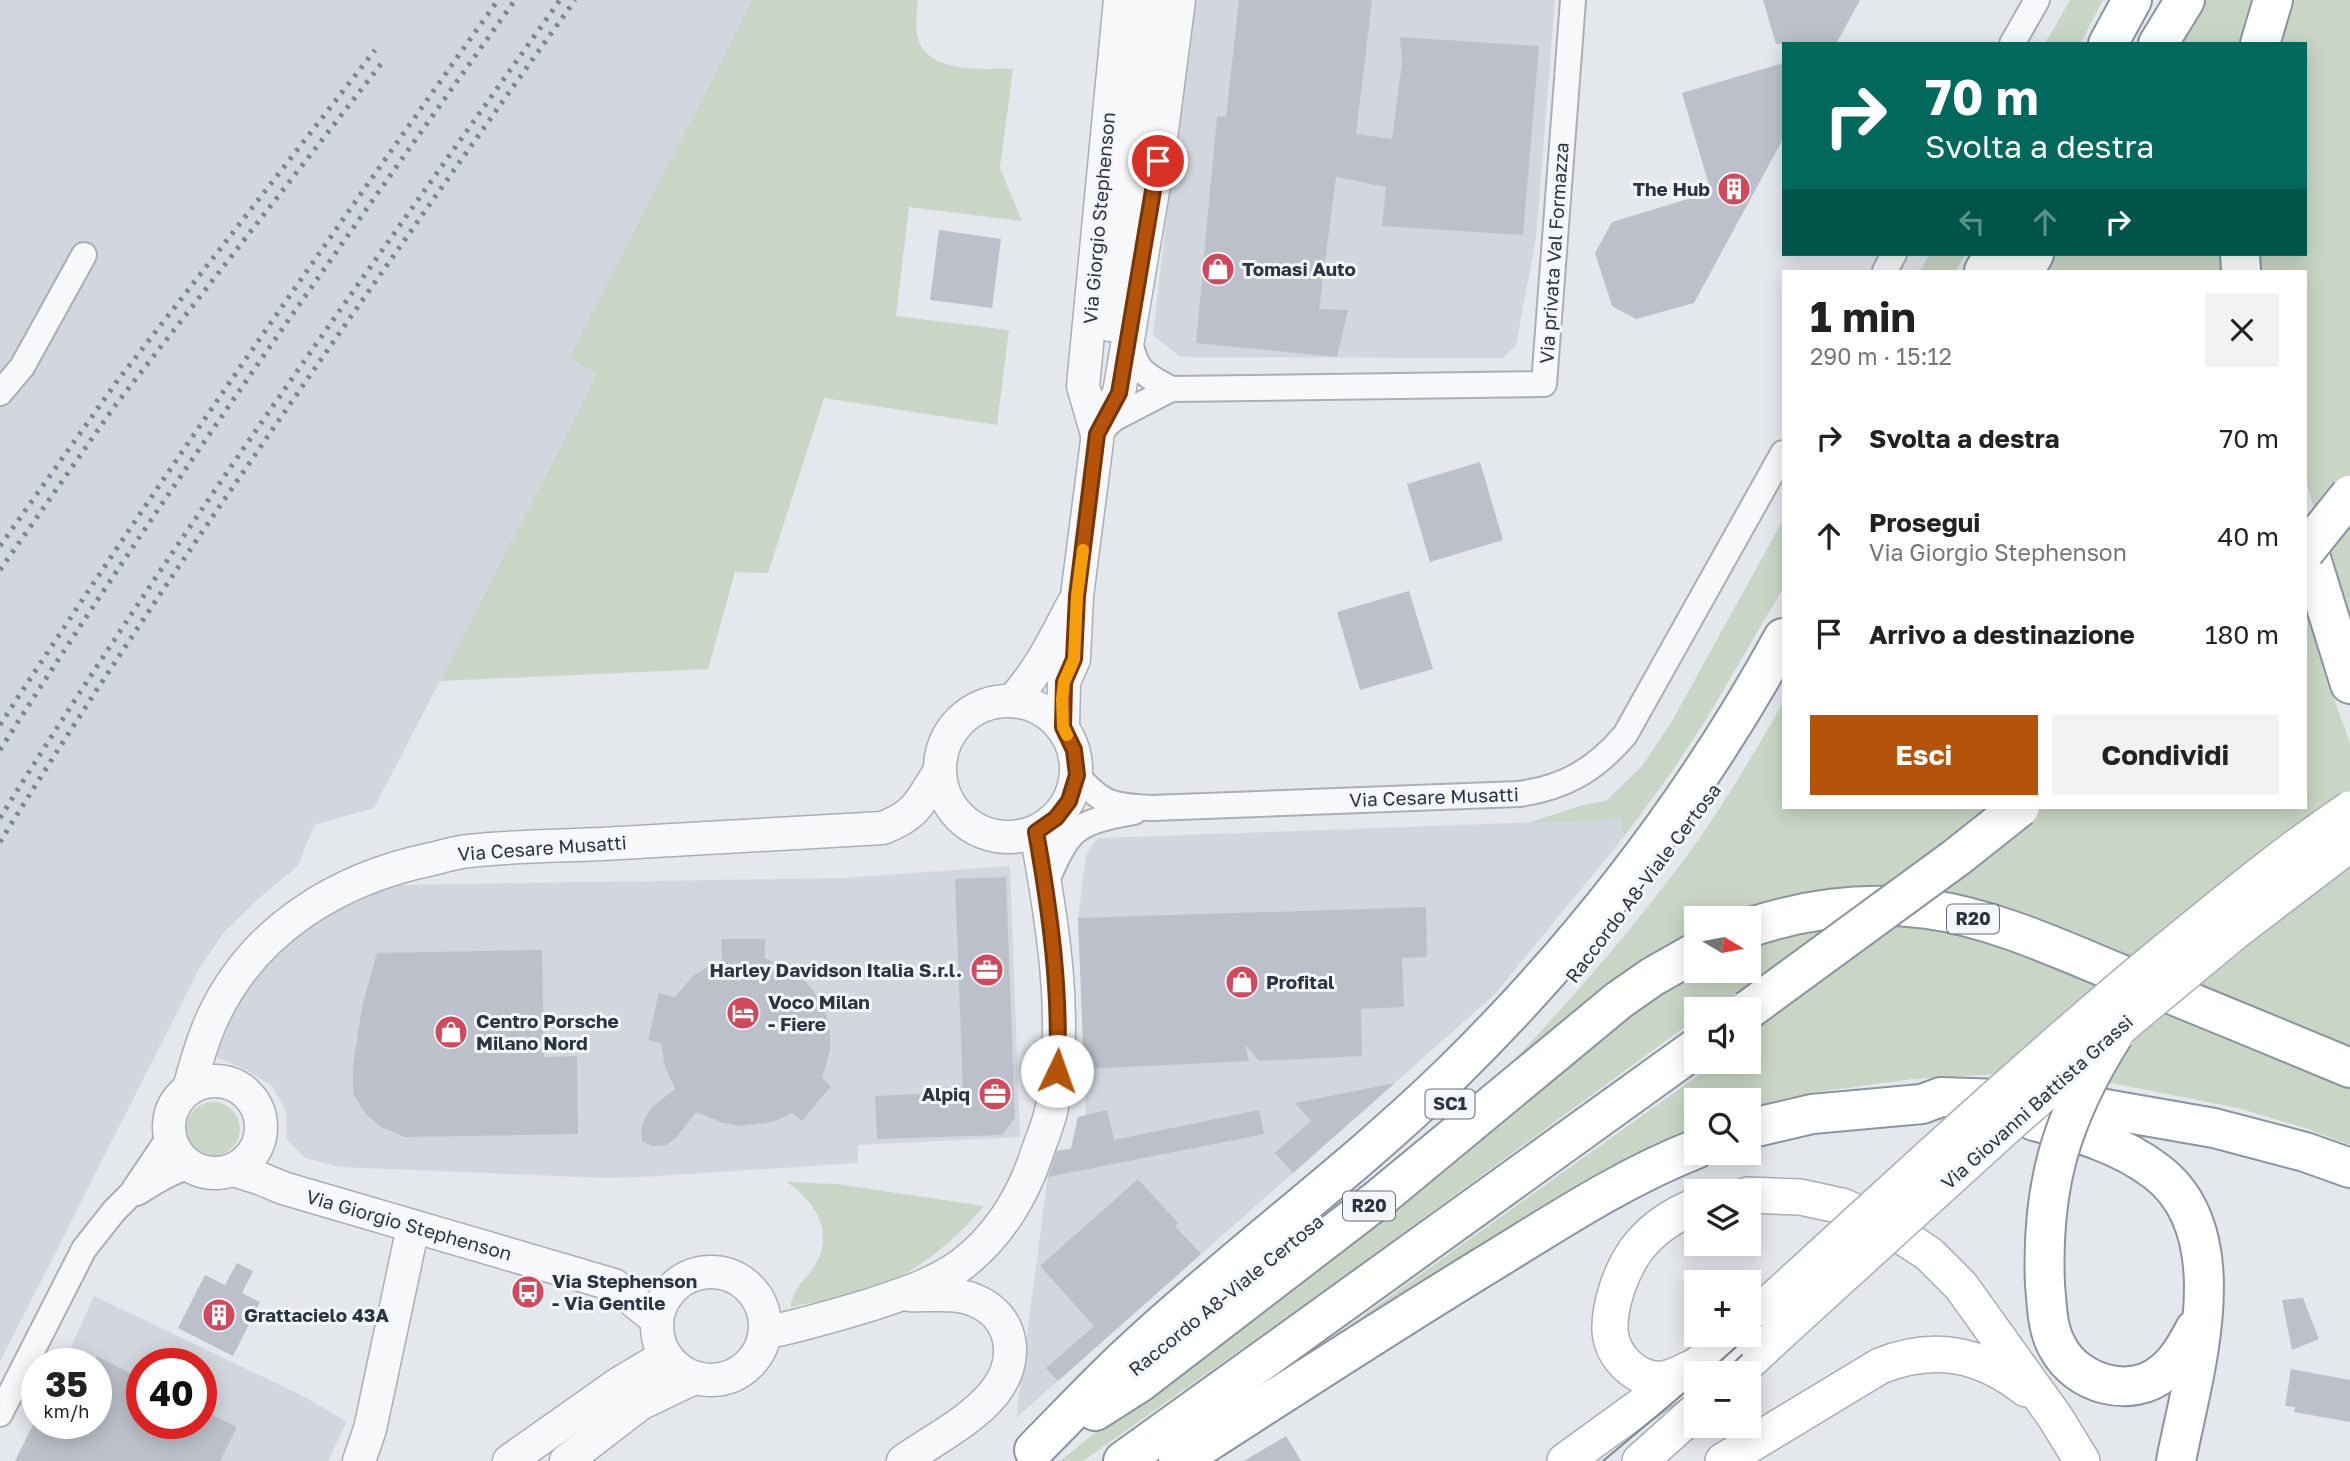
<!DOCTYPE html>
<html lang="it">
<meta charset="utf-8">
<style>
:root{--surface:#fff;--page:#f2f2f2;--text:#222;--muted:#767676;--accent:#b45309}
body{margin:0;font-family:"Golos Text",sans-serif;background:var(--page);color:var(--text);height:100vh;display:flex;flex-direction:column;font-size:26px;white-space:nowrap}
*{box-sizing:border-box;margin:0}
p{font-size:23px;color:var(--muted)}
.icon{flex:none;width:38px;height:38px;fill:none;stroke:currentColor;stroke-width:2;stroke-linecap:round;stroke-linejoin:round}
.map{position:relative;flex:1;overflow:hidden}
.sheet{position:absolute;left:1782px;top:270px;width:525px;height:539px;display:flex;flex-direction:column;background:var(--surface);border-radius:0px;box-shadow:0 4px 18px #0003}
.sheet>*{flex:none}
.guide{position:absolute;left:1782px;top:42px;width:525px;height:214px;border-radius:0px;box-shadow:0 4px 18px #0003;background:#00695c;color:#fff;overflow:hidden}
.needle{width:46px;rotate:100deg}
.tools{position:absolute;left:1684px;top:906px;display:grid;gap:14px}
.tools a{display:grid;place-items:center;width:77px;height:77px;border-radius:0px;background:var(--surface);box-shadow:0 4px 18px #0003;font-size:35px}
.speed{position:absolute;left:21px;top:1348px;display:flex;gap:14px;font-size:35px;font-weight:700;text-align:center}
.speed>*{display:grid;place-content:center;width:91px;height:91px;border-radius:50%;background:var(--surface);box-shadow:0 4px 18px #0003;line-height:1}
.speed small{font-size:18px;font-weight:400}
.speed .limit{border:10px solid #d22;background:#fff;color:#111}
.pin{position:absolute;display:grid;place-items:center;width:60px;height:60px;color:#fff;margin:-30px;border:4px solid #fff;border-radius:50%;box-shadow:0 2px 7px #0007}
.me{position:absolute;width:77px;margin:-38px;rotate:3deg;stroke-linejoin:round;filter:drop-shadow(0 0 5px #0008)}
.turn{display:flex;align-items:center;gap:24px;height:147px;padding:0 28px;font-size:32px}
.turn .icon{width:91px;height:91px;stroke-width:2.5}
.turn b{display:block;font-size:49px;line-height:60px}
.lanes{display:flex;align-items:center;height:66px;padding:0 28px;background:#0003;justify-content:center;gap:35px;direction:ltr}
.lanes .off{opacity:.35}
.round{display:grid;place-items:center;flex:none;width:74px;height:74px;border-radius:0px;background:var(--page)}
.headline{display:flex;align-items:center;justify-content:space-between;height:119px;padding:0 28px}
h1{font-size:42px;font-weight:700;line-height:52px}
.cta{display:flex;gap:14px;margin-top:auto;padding:14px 28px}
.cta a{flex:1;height:80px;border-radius:0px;background:var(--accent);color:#fff;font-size:28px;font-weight:700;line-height:80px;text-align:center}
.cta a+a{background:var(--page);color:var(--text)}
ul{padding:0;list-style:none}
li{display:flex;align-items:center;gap:21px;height:98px;padding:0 28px}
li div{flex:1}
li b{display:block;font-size:26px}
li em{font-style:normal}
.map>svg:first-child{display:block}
</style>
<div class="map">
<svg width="2350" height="1461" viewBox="0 0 2350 1461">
<rect width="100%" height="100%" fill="#e4e7ec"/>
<!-- built -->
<g fill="#d2d6de" fill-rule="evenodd">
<path d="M0 0H752L569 358 597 374 440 681 374 808 314 825 298 866 258 899 225 931 200 967 0 1362Z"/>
<path d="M1192 0H1555L1536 239 1516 345 1503 358 1180 357 1153 335Z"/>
<path d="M1621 819 1624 837 1494 995 1016 1418 1051 1152 1071 1148 1078 1117 1086 1115 1078 918 1086 855 1094 842 1098 838H1105Z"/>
<path d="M1010 866 1020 1137 858 1145V1163L642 1177 606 1178 339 1167 305 1158 287 1140 286 1111 272 1086 246 1070 212 1055 237 1003 260 971 284 945 351 898 398 885 845 878Z"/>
<path d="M94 1296 303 1396 347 1422 328 1461H15L37 1418V1423H96V1363H64ZM142 1363H201V1423H142Z"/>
</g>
<!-- green -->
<g fill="#c9d6c5">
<path d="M752 0H918C917 14 914 31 920 44 935 74 985 68 1013 69L1000 168 1022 221 909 207 896 316 1009 330 997 425 824 398 768 573 735 572 708 669 440 681 597 374 569 358Z"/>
<path d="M2070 0H2103L2080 44H2045Z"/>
<path d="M2200 0H2255L2241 44H2174Z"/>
<path d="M2291 0H2350V633L2305 477V271H2259L2258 254H2305V44H2276Z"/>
<path d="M1930 254H1965L1956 271H1920Z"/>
<path d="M2048 254H2221L2222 271H2038Z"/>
<path d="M1783 520V588L1707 718 1673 770 1624 837 1621 819 1528 823 1583 805 1606 801 1642 766 1671 723Z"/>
<path d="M2305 608 2329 685 2350 743V1052L2109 955 1779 902 1725 919H1696V933L1495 1080C1563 1009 1628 935 1686 857 1722 808 1753 755 1783 703V807H2305Z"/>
<path d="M1827 918 1964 926 2350 1083V1145L2305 1128 2238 1108 2112 1083 1997 1074 1913 1079 1810 1093 1748 1109V1101H1696V1130L1660 1144 1294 1365 1717 1062H1748V1010H1696V1036L1686 1026 1343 1277 1083 1461H1060L1612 1017 1696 971H1748V939Z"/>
<circle cx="213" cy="1129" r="27"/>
<path d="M787 1182 837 1184 984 1206C949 1248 903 1283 850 1296 830 1301 810 1302 791 1307 792 1290 802 1283 812 1270 836 1236 818 1204 787 1182Z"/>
</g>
<!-- building -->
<g fill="#bbc0ca">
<path d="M1239 0H1372L1356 134 1392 139 1402 63 1400 37 1539 46 1523 235 1382 226 1386 187 1336 177 1319 309 1348 310 1337 357 1196 343 1217 116 1226 117Z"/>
<path d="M1763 0H1860L1836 44H1776Z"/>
<path d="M1783 63V139L1694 303 1636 319 1612 306 1595 253 1612 222 1711 192 1682 93Z"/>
<path d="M939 230 1001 239 992 308 930 300Z"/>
<path d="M1480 462 1503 540 1430 562 1407 484Z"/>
<path d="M1409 591 1433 669 1360 690 1337 612Z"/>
<path d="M1006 877 1015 1118 1002 1135 877 1139 875 1096 963 1092 955 879Z"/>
<path d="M1426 907 1427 957 1402 958 1404 1007 1361 1009 1362 1056 1259 1061 1245 1044 1249 1061 1084 1069 1078 918Z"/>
<path d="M721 939H765V958L787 968 801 977 812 989 821 1003 827 1018 830 1034V1050L822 1078 831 1086 802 1121 792 1113 772 1122 740 1126 723 1123 696 1112 675 1139 666 1145 652 1146 642 1141 641 1129 645 1118 652 1107 675 1089 665 1066 661 1043 648 1040 659 993 675 997 693 976 707 967 722 960Z"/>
<path d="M542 950 544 1057 577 1056 578 1134 405 1137 381 1127 366 1114 353 1094V1067L362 1007 377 953Z"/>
<path d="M1395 1083 1293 1173 1275 1153 1311 1121 1295 1103Z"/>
<path d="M1107 1110 1114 1140 1259 1110 1264 1134 1048 1177 1057 1151 1071 1149 1078 1117Z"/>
<path d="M1138 1179 1178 1223 1175 1226 1201 1254 1058 1381 1046 1368 1094 1326 1040 1266Z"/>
<path d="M237 1263 253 1271 242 1293 260 1302 233 1356 178 1328 205 1275 225 1285Z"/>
<path d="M2303 1298 2319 1339 2292 1350 2282 1300Z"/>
<path d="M96 1356 142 1379V1423H201V1409L237 1427 220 1461H15L34 1423H96Z"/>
<path d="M2291 1369 2350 1380V1422L2294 1412 2295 1407 2285 1406Z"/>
<path d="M1286 1436 1301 1461H1244Z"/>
</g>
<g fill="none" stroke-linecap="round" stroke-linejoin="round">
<defs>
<g id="minor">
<path d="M2012 44 2037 0"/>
<path d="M1885 271 1894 254"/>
<path d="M1129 339C1137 372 1142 373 1171 389"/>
<path d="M0 393 22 367 84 255"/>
<path d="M1100 431 1115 418 1171 389 1544 384 1573 0"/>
<path d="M1077 775C1102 805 1113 806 1152 808L1519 794C1564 788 1595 770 1625 735L1783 453"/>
<path d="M1045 884C1070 828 1073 823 1134 812"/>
<path d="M137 1193C154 1183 172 1170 191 1167"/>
<path d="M0 1414 84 1249 114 1211 131 1194 170 1136"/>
</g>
<g id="tertiary">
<path d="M1110 325 1148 0"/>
<path d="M1097 434 1119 393 1158 161 1179 0"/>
<circle cx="1008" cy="769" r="68"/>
<path d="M1012 701C1039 672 1055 638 1073 604"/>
<path d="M1063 727 1064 682 1074 659 1077 596 1097 441V434L1083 386 1120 0"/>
<circle cx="215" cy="1127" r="46"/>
<path d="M189 1088C196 1064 202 1040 213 1017 254 929 339 878 432 859 444 856 457 852 469 851 513 846 557 846 602 844 695 838 789 833 883 828 918 814 920 802 939 772"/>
<path d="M233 1170 259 1178 283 1188 614 1285 656 1319"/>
<circle cx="711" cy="1326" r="54"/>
<path d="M765 1333C802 1325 837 1315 873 1304 903 1294 935 1284 961 1265 998 1237 1023 1196 1037 1153 1042 1138 1049 1123 1052 1107 1069 1019 1052 919 1036 832"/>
<path d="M359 1461 370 1429 413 1227"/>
<path d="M509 1461 618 1384 665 1356"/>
<path d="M566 1461 640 1404 694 1378"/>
<path d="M903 1461C933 1440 970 1422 994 1393 1020 1361 1015 1316 974 1300 955 1292 929 1296 909 1295"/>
</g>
<g id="secondary">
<path d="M1748 1195 1800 1197 1842 1206 1888 1227 1929 1254 1961 1286 2055 1417 2082 1461"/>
<path d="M1689 1369C1682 1373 1673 1377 1664 1379 1637 1382 1612 1357 1610 1331 1609 1305 1621 1271 1636 1250 1651 1230 1673 1215 1696 1206"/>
<path d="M1736 1374 1781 1332"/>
<path d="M1565 1461 1707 1358 1735 1335"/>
<path d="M1640 1461 1696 1411"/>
<path d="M1723 1461 1880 1366C1935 1344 1981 1354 2026 1389"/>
</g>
<g id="motorway">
<path d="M2108 44 2132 0"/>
<path d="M2158 44 2185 0"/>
<path d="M2260 44 2273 0"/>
<path d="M2240 254 2241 271"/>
<path d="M1984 271 1994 254"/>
<path d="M2024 271 2034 254"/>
<path d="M2305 539 2350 684"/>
<path d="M1748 928C1805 909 1867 901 1927 909 1993 918 2057 948 2118 973 2196 1004 2273 1036 2350 1068"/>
<path d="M2034 1121C2077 1132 2121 1144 2157 1172 2239 1235 2192 1377 2176 1461"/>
<path d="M1748 1129 1812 1114 1922 1104 1941 1097 2030 1100 2088 1106 2214 1128 2305 1152 2350 1168"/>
<path d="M2045 1285C2047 1306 2047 1330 2058 1348 2077 1384 2131 1400 2164 1372 2178 1361 2187 1344 2195 1329"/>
<path d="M1095 1411 1139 1383 1381 1197 1619 1000 1652 977 1696 952"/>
<path d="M1034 1450C1067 1417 1099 1382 1133 1351 1235 1256 1349 1173 1449 1076 1580 948 1695 799 1783 638"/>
<path d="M1123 1461 1696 1048"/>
<path d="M1178 1461C1284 1393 1389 1324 1496 1259 1561 1219 1625 1177 1696 1149"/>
</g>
</defs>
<!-- minor casing -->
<use href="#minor" stroke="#a9aeb7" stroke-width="28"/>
<!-- tertiary casing -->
<use href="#tertiary" stroke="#a9aeb7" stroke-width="35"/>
<!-- secondary casing -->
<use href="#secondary" stroke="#a9aeb7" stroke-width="38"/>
<!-- motorway casing -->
<use href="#motorway" stroke="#8b94a3" stroke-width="42"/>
<!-- minor -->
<use href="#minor" stroke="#f7f8fa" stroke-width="24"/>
<!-- tertiary -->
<use href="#tertiary" stroke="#f7f8fa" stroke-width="32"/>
<!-- secondary -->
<use href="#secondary" stroke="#fff" stroke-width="35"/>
<!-- motorway -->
<use href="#motorway" stroke="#fff" stroke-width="38"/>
<!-- tram -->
<g stroke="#7d8696" stroke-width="2">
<path d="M1983 1135 2124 1011 2231 923 2350 833"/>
<path d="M1706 1374C1862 1235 2012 1089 2174 957 2231 909 2288 861 2350 820"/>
<path d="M1722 1374 1742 1355"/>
<path d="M1603 1461 1696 1383"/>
</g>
<!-- rail -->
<g stroke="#7d8696" stroke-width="5" stroke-dasharray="3.5 7" stroke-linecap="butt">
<path d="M0 546 118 380 375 50"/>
<path d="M0 570 114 407 385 59"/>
<path d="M0 725C160 479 328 239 498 0"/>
<path d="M0 750C163 494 339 247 515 0"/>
<path d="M0 818C175 537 369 269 560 0"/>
<path d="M0 842C63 740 129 640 196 541 320 359 447 179 575 0"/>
</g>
<defs>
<g id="secondary-bridge">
<path d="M1764 1308C1898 1186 2029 1063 2169 948 2228 900 2287 851 2350 809"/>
<path d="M1781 1332 2015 1119 2130 1019 2236 931 2350 844"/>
</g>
<g id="motorway-bridge">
<path d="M2305 551 2350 495"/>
<path d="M1748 1010 1957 857 2020 807"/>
<path d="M2045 1285C2041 1186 2061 1118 2114 1034"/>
</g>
</defs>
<!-- secondary-bridge casing -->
<use href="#secondary-bridge" stroke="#a9aeb7" stroke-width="38" stroke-linecap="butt"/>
<!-- motorway-bridge casing -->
<use href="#motorway-bridge" stroke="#8b94a3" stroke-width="42" stroke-linecap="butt"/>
<!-- secondary-bridge -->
<use href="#secondary-bridge" stroke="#fff" stroke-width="35"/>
<!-- motorway-bridge -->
<use href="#motorway-bridge" stroke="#fff" stroke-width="38"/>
</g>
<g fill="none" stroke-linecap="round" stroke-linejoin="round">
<defs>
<path id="route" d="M1057 1071C1061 991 1050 911 1036 832L1056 818 1069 801 1077 775 1074 750 1063 727 1064 682 1074 659 1077 596 1097 434 1119 393 1158 161"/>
</defs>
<!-- route casing -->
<use href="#route" stroke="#753606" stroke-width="18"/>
<!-- route -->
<use href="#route" stroke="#b45309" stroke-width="12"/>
<!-- slow -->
<path stroke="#f59e0b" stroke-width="12" d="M1067 735 1063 727 1062 699 1064 682 1074 659 1077 596 1083 550"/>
</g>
<!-- icons -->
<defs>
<symbol id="building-disc" viewBox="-11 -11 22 22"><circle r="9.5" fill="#d1495b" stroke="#f4f6f9"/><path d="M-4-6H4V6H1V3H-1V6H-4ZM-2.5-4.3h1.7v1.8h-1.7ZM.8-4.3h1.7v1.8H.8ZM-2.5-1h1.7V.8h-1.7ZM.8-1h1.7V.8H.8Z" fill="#fff"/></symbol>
<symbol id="shop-disc" viewBox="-11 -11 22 22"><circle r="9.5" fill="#d1495b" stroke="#f4f6f9"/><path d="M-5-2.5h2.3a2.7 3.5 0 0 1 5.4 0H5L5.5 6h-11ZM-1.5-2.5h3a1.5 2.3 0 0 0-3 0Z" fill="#fff"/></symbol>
<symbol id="office-disc" viewBox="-11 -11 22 22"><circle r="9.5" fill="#d1495b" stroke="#f4f6f9"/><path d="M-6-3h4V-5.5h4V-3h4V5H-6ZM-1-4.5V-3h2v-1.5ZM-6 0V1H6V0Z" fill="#fff"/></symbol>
<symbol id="hotel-disc" viewBox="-11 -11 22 22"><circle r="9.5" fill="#d1495b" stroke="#f4f6f9"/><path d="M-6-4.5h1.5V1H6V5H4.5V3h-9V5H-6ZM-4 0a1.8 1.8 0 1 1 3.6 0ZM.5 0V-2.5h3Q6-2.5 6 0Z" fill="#fff"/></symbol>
<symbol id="bus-disc" viewBox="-11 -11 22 22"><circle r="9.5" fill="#d1495b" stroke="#f4f6f9"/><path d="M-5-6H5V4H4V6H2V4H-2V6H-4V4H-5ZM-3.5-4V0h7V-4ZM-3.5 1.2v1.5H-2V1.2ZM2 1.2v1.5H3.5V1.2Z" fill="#fff"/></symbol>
</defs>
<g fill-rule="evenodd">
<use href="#building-disc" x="1715" y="170" width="38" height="38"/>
<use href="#shop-disc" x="1199" y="250" width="38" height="38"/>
<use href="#office-disc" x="968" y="951" width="38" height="38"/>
<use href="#shop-disc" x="1223" y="963" width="38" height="38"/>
<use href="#hotel-disc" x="724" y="994" width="38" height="38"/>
<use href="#shop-disc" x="432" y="1013" width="38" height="38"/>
<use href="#office-disc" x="976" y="1075" width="38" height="38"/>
<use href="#bus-disc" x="509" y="1273" width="38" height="38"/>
<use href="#building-disc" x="200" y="1296" width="38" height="38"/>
</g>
<g text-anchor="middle" stroke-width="6" stroke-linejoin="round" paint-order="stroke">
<!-- shield labels -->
<g fill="#f4f6f9" stroke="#676e7b" stroke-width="2">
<rect x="1947" y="904.5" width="52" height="29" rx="5"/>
<rect x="1425.5" y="1089.5" width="49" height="29" rx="5"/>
<rect x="1343" y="1191.5" width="52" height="29" rx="5"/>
</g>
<g font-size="18" font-weight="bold" fill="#2b3445">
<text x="1973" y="925">R20</text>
<text x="1450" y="1110">SC1</text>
<text x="1369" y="1212">R20</text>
</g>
<!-- poi labels -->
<g font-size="19" font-weight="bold" fill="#2b3445" stroke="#f4f6f9" text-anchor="start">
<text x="1710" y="196" text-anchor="end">The Hub</text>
<text x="1242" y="276">Tomasi Auto</text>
<text x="962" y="977" text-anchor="end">Harley Davidson Italia S.r.l.</text>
<text x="1266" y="989">Profital</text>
<text x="768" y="1009">Voco Milan<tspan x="768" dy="22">- Fiere</tspan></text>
<text x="476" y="1028">Centro Porsche<tspan x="476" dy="22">Milano Nord</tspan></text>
<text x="970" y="1101" text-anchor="end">Alpiq</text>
<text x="552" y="1288">Via Stephenson<tspan x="552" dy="22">- Via Gentile</tspan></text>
<text x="244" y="1322">Grattacielo 43A</text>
</g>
<!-- street labels -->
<g font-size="19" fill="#2b3445" stroke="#f4f6f9">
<text transform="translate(1099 218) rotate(-85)" y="7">Via Giorgio Stephenson</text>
<text transform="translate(1554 253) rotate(-86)" y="7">Via privata Val Formazza</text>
<text transform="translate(1434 797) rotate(-2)" y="7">Via Cesare Musatti</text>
<text transform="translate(542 848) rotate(-4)" y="7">Via Cesare Musatti</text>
<text transform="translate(1643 883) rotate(-53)" y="7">Raccordo A8-Viale Certosa</text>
<text transform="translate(2037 1102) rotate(-42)" y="7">Via Giovanni Battista Grassi</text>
<text transform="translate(409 1225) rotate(16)" y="7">Via Giorgio Stephenson</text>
<text transform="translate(1226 1295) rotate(-39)" y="7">Raccordo A8-Viale Certosa</text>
</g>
</g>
</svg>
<div class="tools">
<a><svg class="needle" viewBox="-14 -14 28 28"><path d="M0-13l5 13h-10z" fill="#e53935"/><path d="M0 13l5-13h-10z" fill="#767676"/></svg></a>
<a><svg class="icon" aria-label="sound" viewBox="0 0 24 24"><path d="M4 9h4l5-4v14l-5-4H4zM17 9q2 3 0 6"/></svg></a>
<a><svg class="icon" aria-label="search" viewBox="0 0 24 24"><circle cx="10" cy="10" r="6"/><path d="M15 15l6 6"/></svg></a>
<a><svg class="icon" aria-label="layers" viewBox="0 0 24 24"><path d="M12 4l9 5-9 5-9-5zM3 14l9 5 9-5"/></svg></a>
<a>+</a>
<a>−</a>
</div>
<div class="speed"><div>35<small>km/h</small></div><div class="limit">40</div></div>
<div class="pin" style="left:1158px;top:161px;background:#d93025"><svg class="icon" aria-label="arrive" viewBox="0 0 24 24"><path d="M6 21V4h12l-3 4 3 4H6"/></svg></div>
<svg class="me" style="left:1057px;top:1071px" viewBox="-20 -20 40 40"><circle r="19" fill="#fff"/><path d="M0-13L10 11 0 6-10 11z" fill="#b45309"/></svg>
<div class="guide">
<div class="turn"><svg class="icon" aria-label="right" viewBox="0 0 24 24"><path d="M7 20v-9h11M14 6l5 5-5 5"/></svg><div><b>70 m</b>Svolta a destra</div></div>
<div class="lanes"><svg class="icon off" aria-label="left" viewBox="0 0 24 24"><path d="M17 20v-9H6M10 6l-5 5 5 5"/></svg><svg class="icon off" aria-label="ahead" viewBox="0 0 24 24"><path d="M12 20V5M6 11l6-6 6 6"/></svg><svg class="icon" aria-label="right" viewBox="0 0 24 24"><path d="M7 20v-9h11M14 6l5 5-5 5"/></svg></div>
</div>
<section class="sheet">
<div class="headline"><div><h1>1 min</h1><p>290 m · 15:12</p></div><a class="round"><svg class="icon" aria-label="close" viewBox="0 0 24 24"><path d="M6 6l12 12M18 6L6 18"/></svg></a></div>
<ul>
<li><svg class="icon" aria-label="right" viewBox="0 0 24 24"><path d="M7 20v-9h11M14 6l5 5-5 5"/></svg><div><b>Svolta a destra</b></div><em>70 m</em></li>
<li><svg class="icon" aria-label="ahead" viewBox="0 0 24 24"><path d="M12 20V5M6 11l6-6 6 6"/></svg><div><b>Prosegui</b><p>Via Giorgio Stephenson</p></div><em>40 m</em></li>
<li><svg class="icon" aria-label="arrive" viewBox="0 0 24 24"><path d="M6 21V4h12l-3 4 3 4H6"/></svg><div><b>Arrivo a destinazione</b></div><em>180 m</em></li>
</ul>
<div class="cta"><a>Esci</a><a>Condividi</a></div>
</section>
</div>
